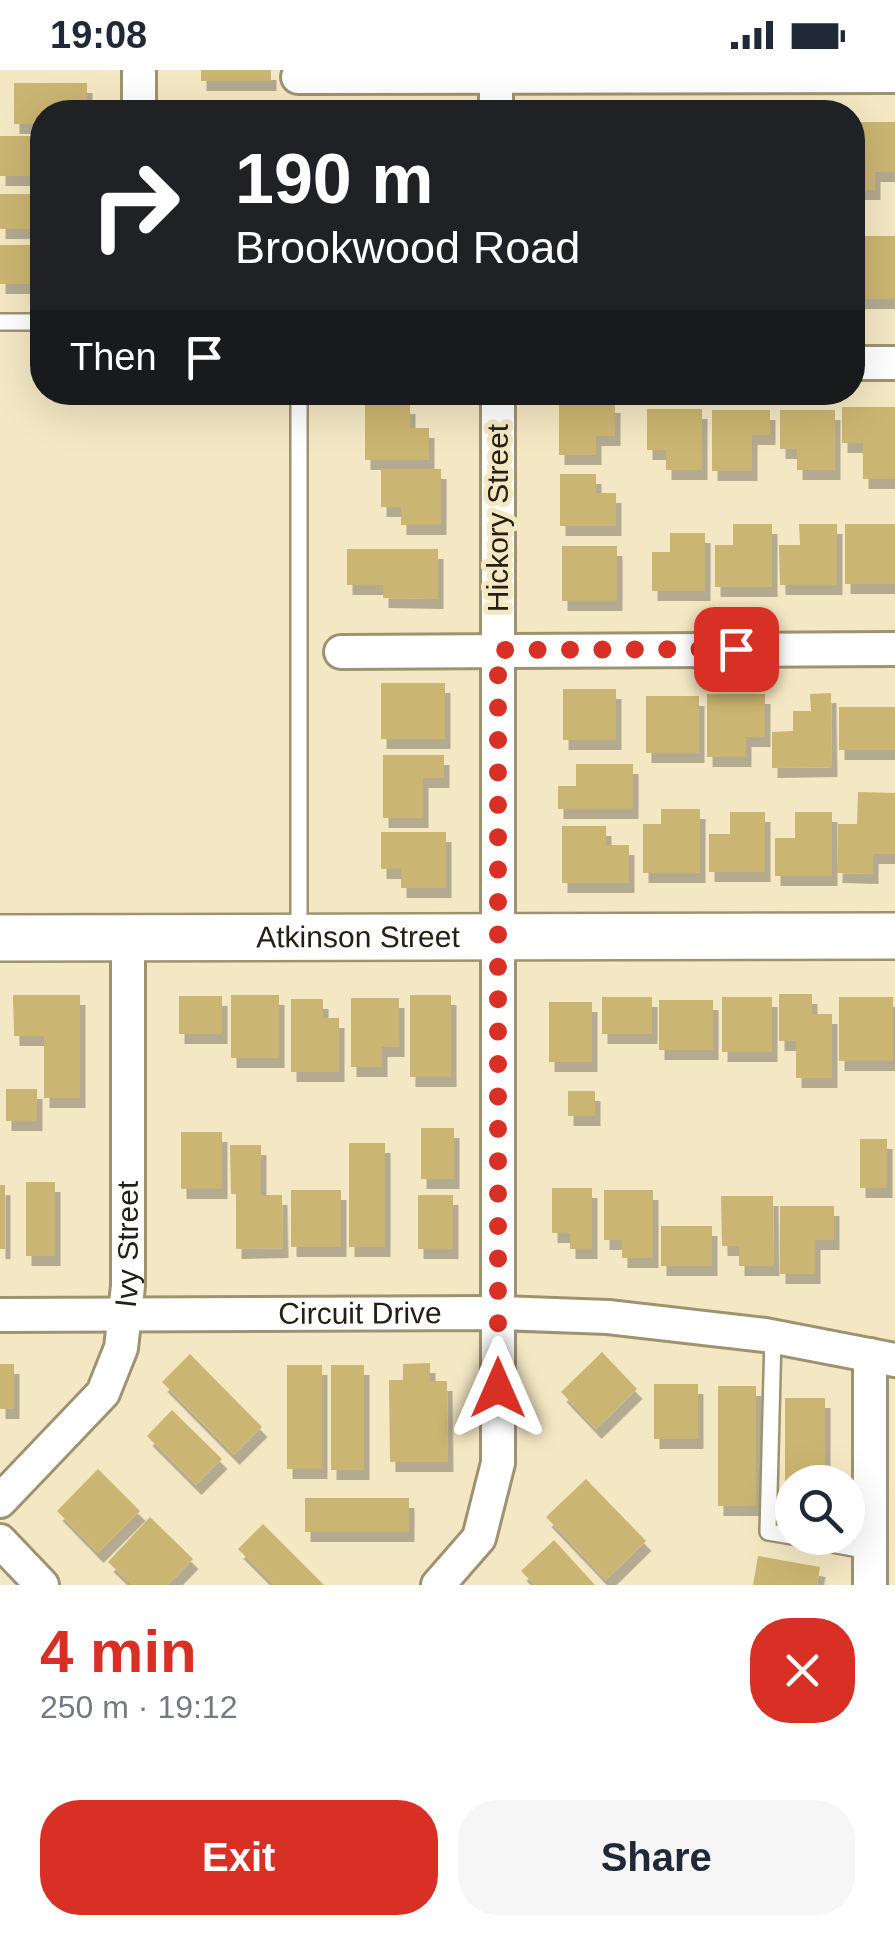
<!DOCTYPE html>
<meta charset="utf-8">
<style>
:root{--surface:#fff;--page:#f6f6f7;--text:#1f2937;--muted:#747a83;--accent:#d93025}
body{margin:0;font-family:Helvetica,sans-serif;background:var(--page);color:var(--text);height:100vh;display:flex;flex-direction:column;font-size:38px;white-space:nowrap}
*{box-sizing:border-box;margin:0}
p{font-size:32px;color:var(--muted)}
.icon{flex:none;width:55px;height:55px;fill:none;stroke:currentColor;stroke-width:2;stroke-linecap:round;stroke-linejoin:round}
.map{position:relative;height:1515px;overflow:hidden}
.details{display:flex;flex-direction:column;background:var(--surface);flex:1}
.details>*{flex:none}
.guide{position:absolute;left:30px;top:30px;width:835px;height:305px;border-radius:40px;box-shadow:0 10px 40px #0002;background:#202124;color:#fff;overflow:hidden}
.buttons{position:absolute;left:775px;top:1395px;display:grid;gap:20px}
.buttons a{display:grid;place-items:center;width:90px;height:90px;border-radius:50%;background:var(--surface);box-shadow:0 10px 40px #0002;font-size:50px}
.pin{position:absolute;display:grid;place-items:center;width:85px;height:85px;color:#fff;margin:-42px;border-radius:20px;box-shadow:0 5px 15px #0006}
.me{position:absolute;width:110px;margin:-55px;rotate:0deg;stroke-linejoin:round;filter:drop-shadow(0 0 8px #0008)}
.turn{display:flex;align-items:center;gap:35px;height:210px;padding:0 40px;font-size:45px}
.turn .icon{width:130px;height:130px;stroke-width:2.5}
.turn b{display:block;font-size:70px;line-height:85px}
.then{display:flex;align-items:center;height:95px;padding:0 40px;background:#0003;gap:20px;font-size:38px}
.round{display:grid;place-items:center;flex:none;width:105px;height:105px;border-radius:40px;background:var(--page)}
.headline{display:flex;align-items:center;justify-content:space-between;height:170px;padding:0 40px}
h1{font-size:60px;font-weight:700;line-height:75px;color:var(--accent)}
.cta{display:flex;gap:20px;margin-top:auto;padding:20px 40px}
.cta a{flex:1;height:115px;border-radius:40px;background:var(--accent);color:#fff;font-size:40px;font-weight:700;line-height:115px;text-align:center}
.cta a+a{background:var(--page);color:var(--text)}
.status{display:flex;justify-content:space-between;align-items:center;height:70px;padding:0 50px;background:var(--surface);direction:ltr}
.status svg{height:28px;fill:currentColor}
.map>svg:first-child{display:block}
</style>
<div class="status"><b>19:08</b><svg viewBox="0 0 49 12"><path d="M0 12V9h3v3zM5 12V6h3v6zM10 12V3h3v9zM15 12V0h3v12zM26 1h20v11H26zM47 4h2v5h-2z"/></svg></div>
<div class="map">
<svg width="895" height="1515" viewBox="0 0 895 1515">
<defs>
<filter id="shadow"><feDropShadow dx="5.5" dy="10" stdDeviation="0" flood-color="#0004"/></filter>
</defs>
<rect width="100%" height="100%" fill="#f4e8c4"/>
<!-- building -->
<g fill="#cbb572" filter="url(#shadow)">
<rect x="201" y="0" width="70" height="11"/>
<path d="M14 13H87V42H42V54H14Z"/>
<rect x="198" y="34" width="73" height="8"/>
<path d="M852 52H895V102H875V120H852Z"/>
<rect x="0" y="66" width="42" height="40"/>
<rect x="0" y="124" width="42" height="35"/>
<path d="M858 166H895V229H852V189H858Z"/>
<rect x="0" y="175" width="40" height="39"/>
<path d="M559 333H615V366H596V385H559Z"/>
<path d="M365 334H410V358H429V390H365Z"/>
<path d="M842 337H895V409H863V373H842Z"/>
<path d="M647 339H702V400H666V380H647Z"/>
<path d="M712 340H770V365H752V401H712Z"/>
<path d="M780 340H835V400H797V379H780Z"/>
<path d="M381 399H441V455H401V437H381Z"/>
<path d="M560 404H596V423H616V456H560Z"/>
<path d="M733 454H772V517H715V475H733Z"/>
<path d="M799 454H837V515H780L779 475H800Z"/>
<rect x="845" y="454" width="50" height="60"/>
<path d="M670 463H705V521H652V482H670Z"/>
<rect x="562" y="476" width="55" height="55"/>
<path d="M347 479H438V529L383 528V515H347Z"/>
<rect x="381" y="613" width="64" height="56"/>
<rect x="563" y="619" width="53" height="51"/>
<path d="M831 623 832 697 772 698V662L793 661V641H811L810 624Z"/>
<path d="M707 624H765V667H746V687H707Z"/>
<rect x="646" y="626" width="53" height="57"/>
<rect x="839" y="637" width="56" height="43"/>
<path d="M383 685H444V708H423V748H383Z"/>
<path d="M576 694H633V739H558V716H576Z"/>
<path d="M858 722 895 723V784H873V804L837 803 838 754H857Z"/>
<path d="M661 739H700V803H643V754H661Z"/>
<path d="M730 742H765V802H709V764H730Z"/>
<path d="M795 742H832V806H775V768H795Z"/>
<path d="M562 756H606V775H629V813H562Z"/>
<path d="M381 762H446V818H401V799H381Z"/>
<path d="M779 924H812V944H832V1008H796V971H779Z"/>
<path d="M13 925H80V1028H44V966H14Z"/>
<rect x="231" y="925" width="48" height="63"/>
<rect x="410" y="925" width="41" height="82"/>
<rect x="179" y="926" width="43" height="38"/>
<rect x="602" y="927" width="50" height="37"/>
<rect x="722" y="927" width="50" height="55"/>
<rect x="839" y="927" width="54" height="64"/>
<path d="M351 928H399V977H382V997H351Z"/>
<path d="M291 929H323V948H339V1002H291Z"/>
<rect x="659" y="930" width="54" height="50"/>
<rect x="549" y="932" width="43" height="60"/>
<rect x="6" y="1019" width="31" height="32"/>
<rect x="568" y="1021" width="27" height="25"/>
<rect x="421" y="1058" width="33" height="51"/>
<rect x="181" y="1062" width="41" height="57"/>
<rect x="860" y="1069" width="27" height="49"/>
<rect x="349" y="1073" width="36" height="104"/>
<path d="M230 1075H261V1125H282L283 1178 236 1179V1124H231Z"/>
<rect x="26" y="1112" width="29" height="74"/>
<rect x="0" y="1115" width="5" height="64"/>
<path d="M552 1118H592V1179H570V1163H552Z"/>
<rect x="291" y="1120" width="50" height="57"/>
<path d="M604 1120H653V1188H622V1170H604Z"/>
<rect x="418" y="1125" width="35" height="54"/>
<path d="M721 1126H773L774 1196H739V1176H722Z"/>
<path d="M780 1136H834V1170H815V1204H780Z"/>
<rect x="661" y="1156" width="51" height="40"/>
<path d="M602 1282 637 1319 596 1359 561 1322Z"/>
<path d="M190 1284 262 1357 234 1385 162 1312Z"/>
<path d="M430 1293V1311H447L448 1392H390L389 1310H403V1294Z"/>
<rect x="0" y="1294" width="14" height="45"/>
<rect x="287" y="1295" width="35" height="104"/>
<rect x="331" y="1295" width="33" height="105"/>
<rect x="654" y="1314" width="44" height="55"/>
<rect x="718" y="1316" width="38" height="120"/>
<path d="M785 1328H825V1412H792V1450H785Z"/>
<path d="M172 1340 222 1389 196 1415 147 1366Z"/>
<path d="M98 1399 140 1441 98 1483 57 1441Z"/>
<path d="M586 1409 646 1471 606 1510 546 1447Z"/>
<rect x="305" y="1428" width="104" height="34"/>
<path d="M150 1447 193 1489 168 1515H132L108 1492Z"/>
<path d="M263 1454 324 1515H274L238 1479Z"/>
<path d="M554 1470 595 1515H535L521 1501Z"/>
<path d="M758 1486 820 1497 817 1515H753Z"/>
</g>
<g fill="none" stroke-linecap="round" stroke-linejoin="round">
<defs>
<g id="lane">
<path d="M0 252H42"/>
<path d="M299 322V864"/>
<path d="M773 1266 768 1462 792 1466"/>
<path d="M798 1468 870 1481"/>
</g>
<g id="street">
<path d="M139 0V42"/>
<path d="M496 0V42"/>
<path d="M298 7 895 6"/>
<path d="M852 293H895"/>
<path d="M341 582 895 579"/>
<path id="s1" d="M0 1245 498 1243 608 1247 765 1265 895 1290"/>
<path d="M870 1285V1515"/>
<path id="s2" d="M0 1431 103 1323 121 1278 128 1216V869"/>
<path d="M0 1471 42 1515"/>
<path d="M438 1515 479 1468 498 1393V322"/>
</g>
<g id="secondary">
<path id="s3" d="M0 868 895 866"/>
</g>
</defs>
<!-- lane casing -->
<use href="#lane" stroke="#9e9371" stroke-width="20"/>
<!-- street casing -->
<use href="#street" stroke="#9e9371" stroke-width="38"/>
<!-- secondary casing -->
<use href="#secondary" stroke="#9e9371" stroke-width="50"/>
<!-- lane -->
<use href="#lane" stroke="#fff" stroke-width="15"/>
<!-- street -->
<use href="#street" stroke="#fff" stroke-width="32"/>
<!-- secondary -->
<use href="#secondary" stroke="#fff" stroke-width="45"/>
</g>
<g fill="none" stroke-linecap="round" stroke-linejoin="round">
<!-- route -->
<path stroke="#d93025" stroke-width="18" stroke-dasharray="0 32.4" d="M498 1318V580L736 579"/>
</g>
<g text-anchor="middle" stroke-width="10" stroke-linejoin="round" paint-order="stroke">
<!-- street labels -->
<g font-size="30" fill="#252013" stroke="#f4e8c4">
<text transform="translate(498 448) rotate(-90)" y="10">Hickory Street</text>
<text dy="10" stroke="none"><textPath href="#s3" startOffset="358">Atkinson Street</textPath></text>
<text dy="10" stroke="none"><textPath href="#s2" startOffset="302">Ivy Street</textPath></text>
<text dy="10" stroke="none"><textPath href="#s1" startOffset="360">Circuit Drive</textPath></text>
</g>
</g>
</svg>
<div class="buttons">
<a><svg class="icon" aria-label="search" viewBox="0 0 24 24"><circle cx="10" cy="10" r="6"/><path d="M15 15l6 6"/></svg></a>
</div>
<div class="pin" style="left:736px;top:579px;background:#d93025"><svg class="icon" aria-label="arrive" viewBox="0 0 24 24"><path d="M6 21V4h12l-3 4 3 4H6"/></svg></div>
<svg class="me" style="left:498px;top:1318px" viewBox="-20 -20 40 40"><path d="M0-17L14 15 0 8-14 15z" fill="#d93025" stroke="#fff" stroke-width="4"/></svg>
<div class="guide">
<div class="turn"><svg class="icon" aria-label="right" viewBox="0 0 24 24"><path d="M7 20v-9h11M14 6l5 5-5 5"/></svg><div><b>190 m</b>Brookwood Road</div></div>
<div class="then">Then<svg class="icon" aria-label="arrive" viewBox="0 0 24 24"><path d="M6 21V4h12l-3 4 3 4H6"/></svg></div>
</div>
</div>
<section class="details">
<div class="headline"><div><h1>4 min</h1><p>250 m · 19:12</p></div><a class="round" style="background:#d93025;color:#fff"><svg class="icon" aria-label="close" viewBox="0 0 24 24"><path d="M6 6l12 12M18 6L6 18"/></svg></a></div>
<div class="cta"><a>Exit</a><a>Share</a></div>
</section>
